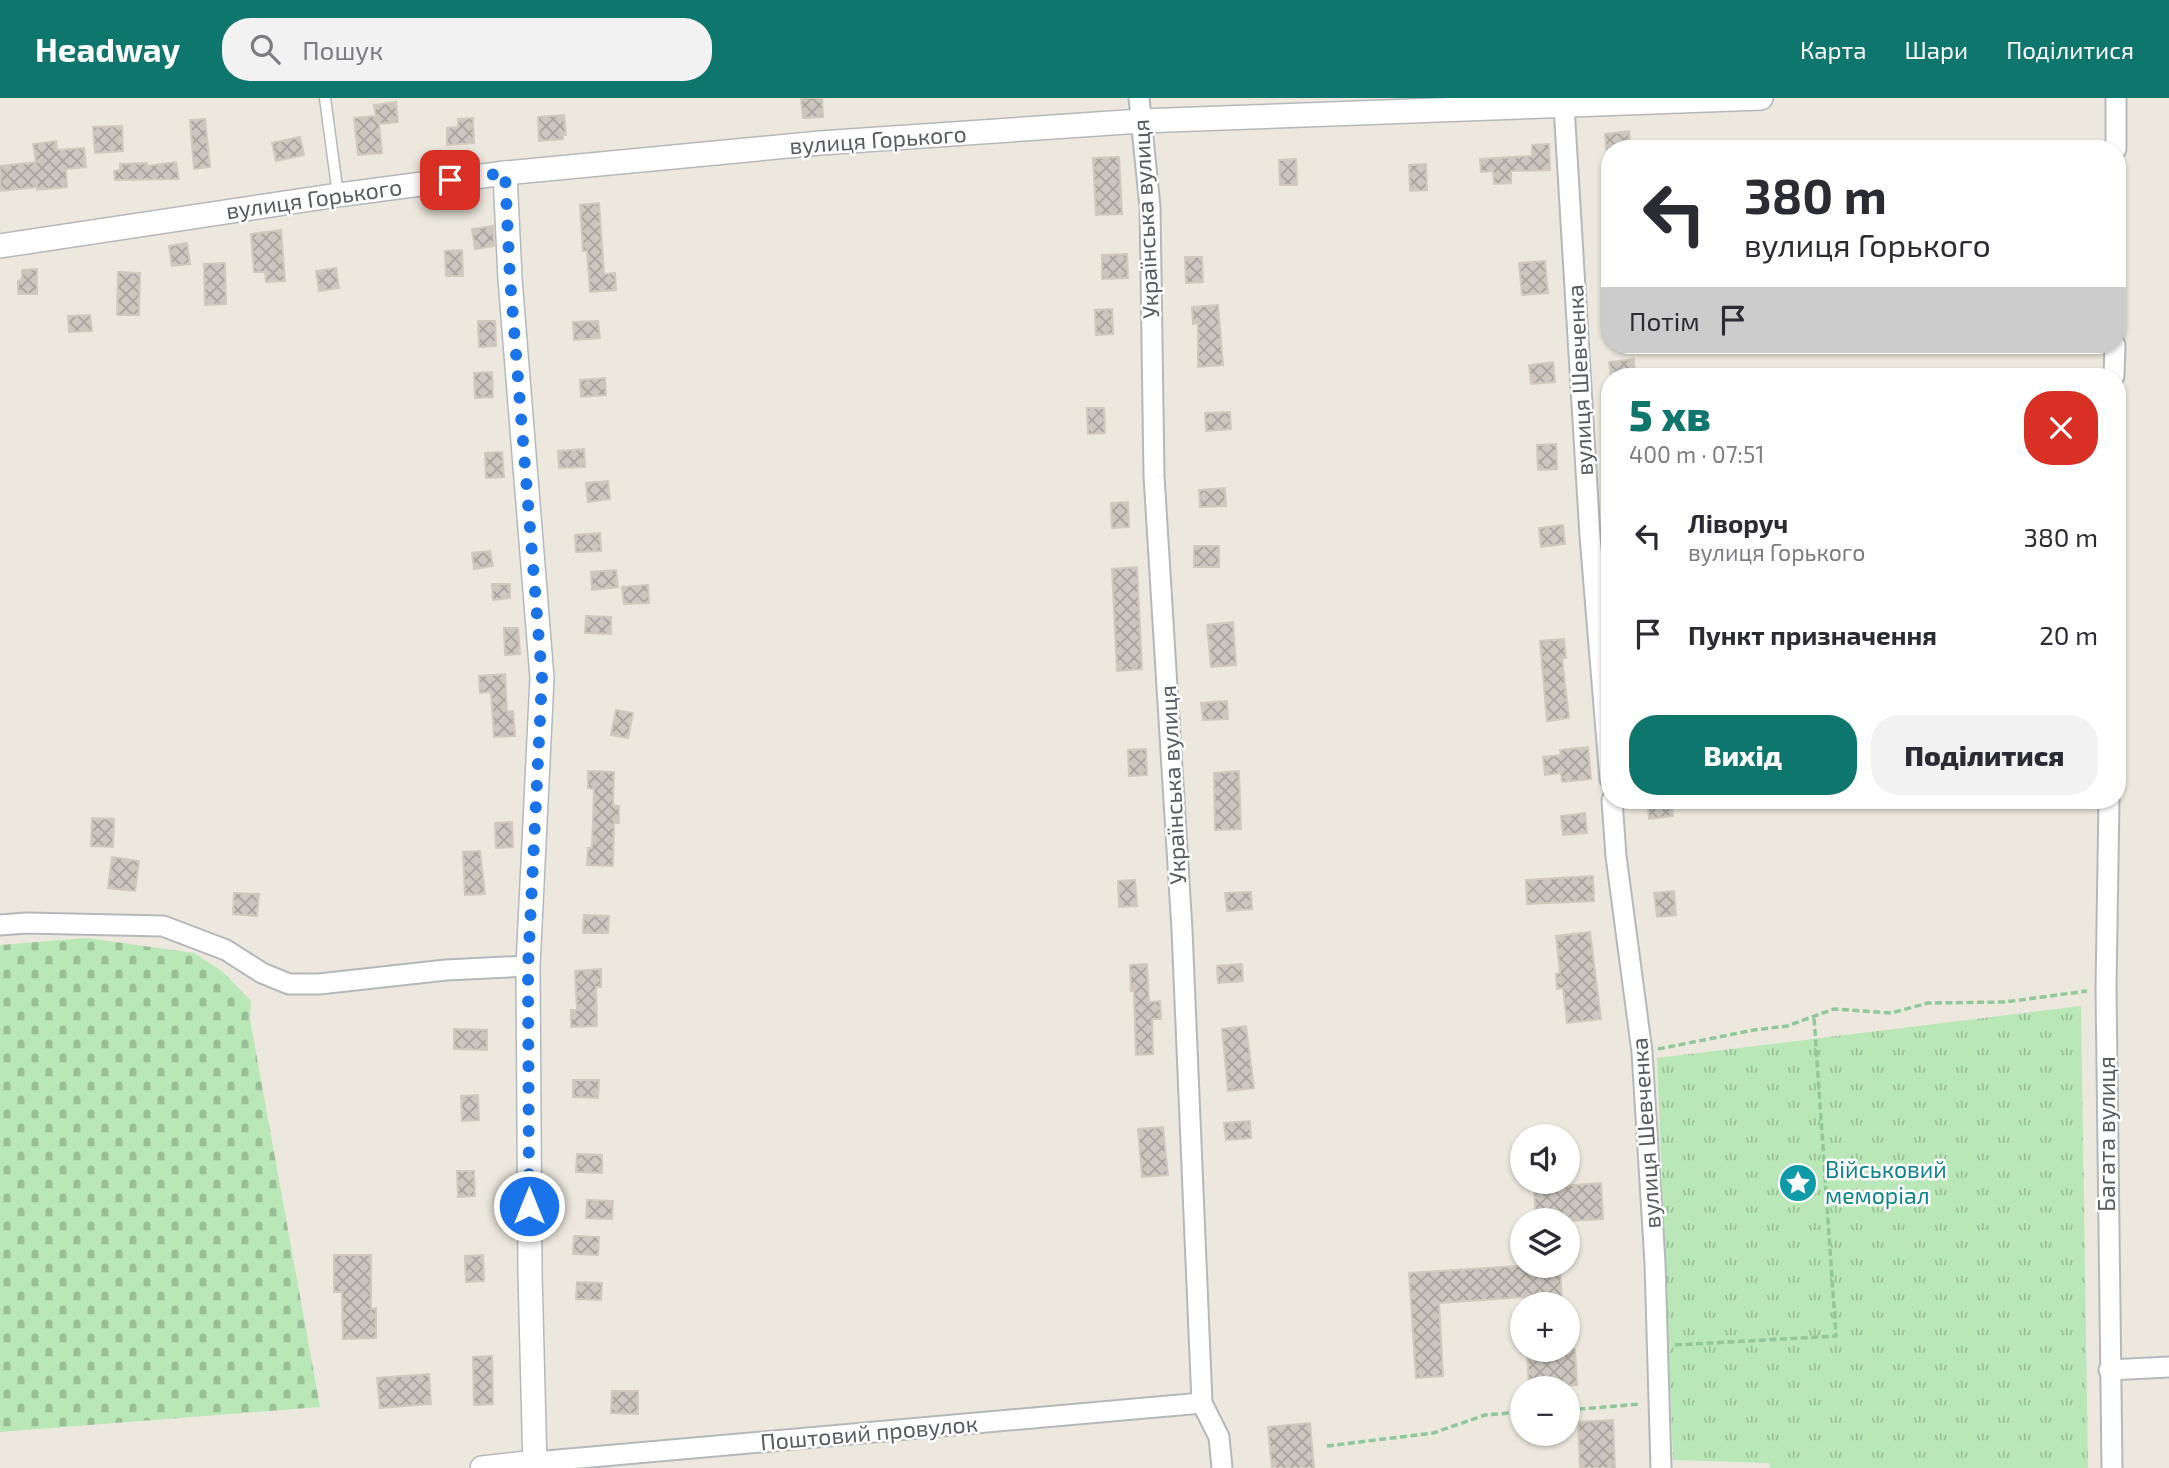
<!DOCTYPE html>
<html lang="uk">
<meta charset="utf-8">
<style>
:root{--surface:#fff;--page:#f2f2f3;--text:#2b2b33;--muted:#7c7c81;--accent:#0f766e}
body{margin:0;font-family:"Exo 2",sans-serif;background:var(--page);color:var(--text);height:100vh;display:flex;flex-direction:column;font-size:26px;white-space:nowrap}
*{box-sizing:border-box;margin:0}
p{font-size:23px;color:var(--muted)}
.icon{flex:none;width:38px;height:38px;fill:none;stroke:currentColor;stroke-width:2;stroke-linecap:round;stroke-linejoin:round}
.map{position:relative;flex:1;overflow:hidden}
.details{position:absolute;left:1601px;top:270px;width:525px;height:441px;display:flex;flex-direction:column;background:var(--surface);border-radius:28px;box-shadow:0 2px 5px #0004}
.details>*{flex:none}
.top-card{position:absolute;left:1601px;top:42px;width:525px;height:214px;border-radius:28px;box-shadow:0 2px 5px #0004;background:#fff;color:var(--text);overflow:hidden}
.controls{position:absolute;left:1510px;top:1026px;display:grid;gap:14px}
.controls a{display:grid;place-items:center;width:70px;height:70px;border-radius:50%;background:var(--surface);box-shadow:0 2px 5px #0004;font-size:35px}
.pin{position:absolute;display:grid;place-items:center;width:60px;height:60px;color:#fff;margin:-30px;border-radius:14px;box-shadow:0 4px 10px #0006}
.me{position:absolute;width:77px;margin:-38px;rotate:0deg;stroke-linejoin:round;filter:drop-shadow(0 0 5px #0008)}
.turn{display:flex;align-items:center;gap:24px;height:147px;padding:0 28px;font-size:32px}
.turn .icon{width:91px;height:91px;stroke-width:2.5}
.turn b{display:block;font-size:49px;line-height:60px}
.then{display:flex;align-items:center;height:66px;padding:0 28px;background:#0003;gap:14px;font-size:26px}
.round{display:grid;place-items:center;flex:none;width:74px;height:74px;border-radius:28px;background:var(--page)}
.headline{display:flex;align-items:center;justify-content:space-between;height:119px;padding:0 28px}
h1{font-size:42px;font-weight:800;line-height:52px;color:var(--accent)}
.action{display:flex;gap:14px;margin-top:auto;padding:14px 28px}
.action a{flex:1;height:80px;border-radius:28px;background:var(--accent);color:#fff;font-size:28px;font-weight:800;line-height:80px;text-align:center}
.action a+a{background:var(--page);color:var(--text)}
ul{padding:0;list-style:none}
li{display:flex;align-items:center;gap:21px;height:98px;padding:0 28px}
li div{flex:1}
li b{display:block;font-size:26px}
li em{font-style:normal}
header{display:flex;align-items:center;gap:42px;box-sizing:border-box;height:98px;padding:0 35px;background:var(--accent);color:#fff}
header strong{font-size:33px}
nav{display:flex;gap:38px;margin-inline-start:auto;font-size:24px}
.search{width:490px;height:63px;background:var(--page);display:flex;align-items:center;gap:18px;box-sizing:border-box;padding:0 24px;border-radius:28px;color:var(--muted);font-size:26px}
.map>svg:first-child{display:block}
</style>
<header>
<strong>Headway</strong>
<div class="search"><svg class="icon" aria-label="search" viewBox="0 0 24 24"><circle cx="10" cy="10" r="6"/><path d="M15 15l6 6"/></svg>Пошук</div>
<nav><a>Карта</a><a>Шари</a><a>Поділитися</a></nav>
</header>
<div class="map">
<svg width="2169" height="1370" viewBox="0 0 2169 1370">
<defs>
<pattern id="grass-tufts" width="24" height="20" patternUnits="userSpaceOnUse" patternTransform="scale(1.75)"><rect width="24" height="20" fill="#bae7b7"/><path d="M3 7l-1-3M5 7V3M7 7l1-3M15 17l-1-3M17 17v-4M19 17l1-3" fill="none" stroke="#9abe98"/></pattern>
<pattern id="cemetery-stones" width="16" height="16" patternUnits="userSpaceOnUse" patternTransform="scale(1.75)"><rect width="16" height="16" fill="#bae7b7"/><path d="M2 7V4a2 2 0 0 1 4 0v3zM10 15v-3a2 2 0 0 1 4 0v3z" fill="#9abe98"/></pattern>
<pattern id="building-cross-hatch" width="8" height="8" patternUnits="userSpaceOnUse" patternTransform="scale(1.75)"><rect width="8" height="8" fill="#ccc6bf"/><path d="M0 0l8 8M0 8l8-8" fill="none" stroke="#a8a49f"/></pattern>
</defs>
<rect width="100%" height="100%" fill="#ece8de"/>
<!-- grass -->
<path fill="url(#grass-tufts)" d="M2081 908 2088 1370H1770L1769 1365 1673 1362 1657 960Z"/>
<!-- cemetery -->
<path fill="url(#cemetery-stones)" d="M87 840 194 855 223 874 251 903 250 921 320 1309 0 1334V847Z"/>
<!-- building -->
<g fill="url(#building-cross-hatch)" stroke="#d1c9bc" stroke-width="2">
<path d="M801 0H822L823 19 803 20Z"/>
<path d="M396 4 398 24 379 26 382 55 358 57 354 20 376 18 374 7Z"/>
<path d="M564 17 566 37H563V41L539 43 538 19Z"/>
<path d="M473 20 474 45 447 47V30L458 29V21Z"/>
<path d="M205 21 210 69 194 71 190 22Z"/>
<path d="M122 28 123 53 95 55 93 29Z"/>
<path d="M1629 33 1631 51H1606L1605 36Z"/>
<path d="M300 39 304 57 276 63 272 45Z"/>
<path d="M56 43 57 52 84 50 86 69 66 71 67 89 37 92V89L0 93V68L36 64 33 46Z"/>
<path d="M1549 46 1550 72 1511 73V85L1494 86 1493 73 1481 74 1480 61 1532 58V47Z"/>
<path d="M1119 59 1122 116 1096 117 1093 60Z"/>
<path d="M1296 61 1297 87H1280L1279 62Z"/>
<path d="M176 64 179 81 115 82 114 73 120 72V66L147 65V68Z"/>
<path d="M1426 66 1427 92 1410 93 1409 67Z"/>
<path d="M599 105 604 176 615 175 616 192 590 194 587 153H583L580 107Z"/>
<path d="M493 128 494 148 475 151 472 131Z"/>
<path d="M281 132 285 183 266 184 265 174H254L251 136Z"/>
<path d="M187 145 190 166 172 168 169 148Z"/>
<path d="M462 152 463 178H446L445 153Z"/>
<path d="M1127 156 1128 180 1102 181V157Z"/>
<path d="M1185 159H1202L1203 184 1186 185Z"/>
<path d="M1545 163 1548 195 1522 197 1519 165Z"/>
<path d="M225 165 226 206 205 207 204 166Z"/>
<path d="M336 170 339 190 319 193 316 173Z"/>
<path d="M37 171V196H18V183L22 181V172Z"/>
<path d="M118 174 140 175 139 217H117Z"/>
<path d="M1218 207 1223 267 1198 269V225L1193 226 1192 209Z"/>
<path d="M1112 211 1113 236 1096 237 1095 212Z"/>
<path d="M90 217 92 233 69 234 68 218Z"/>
<path d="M478 223H495L496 248 479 249Z"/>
<path d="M598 223 600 240 574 242 573 224Z"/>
<path d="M1634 261 1635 278H1611L1609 264Z"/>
<path d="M1553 264 1555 284 1531 286 1529 267Z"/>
<path d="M492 274 493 299 475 300 474 275Z"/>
<path d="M605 280 606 297 581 299 580 282Z"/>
<path d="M1087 310H1104L1105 335 1088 336Z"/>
<path d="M1230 314 1231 331 1206 333 1205 315Z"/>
<path d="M1556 346 1557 371 1538 372 1537 347Z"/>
<path d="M584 351 585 369 559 370 558 353Z"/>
<path d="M502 354 504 379 486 380 485 355Z"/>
<path d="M608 383 610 401 588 404 586 385Z"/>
<path d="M1225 390 1226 408 1200 409 1199 392Z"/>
<path d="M1128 404 1129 429 1112 430 1111 405Z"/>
<path d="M1563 427 1565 446 1541 449 1539 430Z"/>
<path d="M600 435 601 453 576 454 575 437Z"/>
<rect x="1194" y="448" width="25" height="21"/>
<path d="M490 453 493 468 474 471 472 455Z"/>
<path d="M1137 469 1142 571 1117 573 1112 471Z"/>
<path d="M616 472 618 489 592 492 591 474Z"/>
<path d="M492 486H510V500L493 502Z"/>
<path d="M648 487 649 505 624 506 622 489Z"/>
<path d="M586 518 611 519V536L585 535Z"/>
<path d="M1233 524 1236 567 1211 569 1207 527Z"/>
<path d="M504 530H518L520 556 505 557Z"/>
<path d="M1564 541 1566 560H1562L1569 620 1547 623 1540 543Z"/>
<path d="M505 576 507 614 513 613 515 638 494 639 491 594 480 595 479 578Z"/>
<path d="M1227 603 1228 621 1203 622 1201 605Z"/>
<path d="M616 612 633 615 628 640 611 637Z"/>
<path d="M1588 649 1591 681 1562 684 1561 675 1545 677 1543 659 1561 657 1560 652Z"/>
<path d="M1146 651 1147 677 1129 678 1128 652Z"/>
<path d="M588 673 614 674 613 707 619 708V725H614L613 768 587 767 588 750H592L594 691 588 690Z"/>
<path d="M1239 673 1241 731 1215 732 1214 675Z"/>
<path d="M1647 702H1672L1673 718 1649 721Z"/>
<path d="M1585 715 1587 735 1563 737 1561 718Z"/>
<path d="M92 720 114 721 113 749 91 748Z"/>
<path d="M512 724 513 749 496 750 495 725Z"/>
<path d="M480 753 485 796 465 797 463 754Z"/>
<path d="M112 759 139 763 135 793 108 790Z"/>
<path d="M1593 778 1594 803 1527 806 1526 782Z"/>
<path d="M1135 782 1137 808 1119 809 1118 783Z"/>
<path d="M1674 793 1676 817 1657 819 1654 795Z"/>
<path d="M1251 794 1252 811 1227 813 1225 795Z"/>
<path d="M234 795 259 796 257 818 233 816Z"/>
<path d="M584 817 609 818 608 835H583Z"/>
<path d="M1590 834 1601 921 1567 925 1563 890 1557 891 1556 876 1560 875 1556 838Z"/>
<path d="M1147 866 1149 904 1160 903 1161 921H1152L1153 956 1136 957 1134 893H1131L1130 867Z"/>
<path d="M1242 866 1243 883 1218 885 1217 868Z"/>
<path d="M601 871V889H596L597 928 571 929V912H577L575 873Z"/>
<path d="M1246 928 1254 990 1228 993 1222 931Z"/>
<path d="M454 931 487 932V952L454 951Z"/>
<path d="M573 982H599L598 1000 573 999Z"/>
<path d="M478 997 479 1022 462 1023 461 998Z"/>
<path d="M1250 1023 1251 1040 1226 1042 1224 1025Z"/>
<path d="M1163 1029 1168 1077 1142 1079 1138 1031Z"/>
<path d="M577 1056 602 1057V1075L576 1074Z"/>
<path d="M457 1073H474L475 1098 458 1099Z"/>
<path d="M1601 1085 1603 1121 1568 1123 1536 1122 1534 1090Z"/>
<path d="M587 1102 613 1103 612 1121 586 1120Z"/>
<path d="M574 1138 599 1139 598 1157 573 1156Z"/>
<path d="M334 1157H371V1211L376 1210V1240L343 1241 342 1194H334Z"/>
<path d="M483 1157 484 1183 466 1184 465 1158Z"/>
<path d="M1533 1167H1560L1562 1206H1524V1199L1439 1205 1443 1278 1416 1280 1409 1175Z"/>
<path d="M577 1184 602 1185 601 1202 576 1201Z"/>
<path d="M1527 1251H1575L1577 1287 1529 1290Z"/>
<path d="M492 1258 493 1306 474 1307 473 1259Z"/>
<path d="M429 1276 431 1306 380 1310 377 1280Z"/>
<path d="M612 1293H638V1316L611 1315Z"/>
<path d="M1613 1322 1615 1370H1580L1578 1324Z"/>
<path d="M1310 1325 1314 1370H1272L1268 1329Z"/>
</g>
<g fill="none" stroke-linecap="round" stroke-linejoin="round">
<defs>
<path id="service" d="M325 0 338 97"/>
<g id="minor">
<path d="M1139 0 1150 109 1154 378 1182 832 1202 1305 1219 1339 1222 1370"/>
<path d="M1564 8 1590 438 1610 681"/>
<path d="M2116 51V0"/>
<path d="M2114 278 2115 247"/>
<path d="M1612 702 1616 758 1642 954 1655 1165 1661 1370"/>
<path d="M2109 702 2106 890 2112 1370"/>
<path d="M0 827 26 825 163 828 226 852 262 875 289 886H319L446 872 528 868"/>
<path d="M2109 1272 2169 1269"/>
<path d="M535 1364 1202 1305"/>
</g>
<g id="tertiary">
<path d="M505 75 510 181 542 580 528 868 530 1175 535 1370"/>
<path d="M0 148 338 97 505 75 820 45 1141 23 1761 0"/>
<path d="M482 1370 535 1364"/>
</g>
</defs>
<!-- service casing -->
<use href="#service" stroke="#b4b8bd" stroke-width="13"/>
<!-- minor casing -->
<use href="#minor" stroke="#b4b8bd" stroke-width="23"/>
<!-- tertiary casing -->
<use href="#tertiary" stroke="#b4b8bd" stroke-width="26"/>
<!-- path -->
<g stroke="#90c89b" stroke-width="3.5" stroke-dasharray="7 3.5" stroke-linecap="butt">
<path d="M1658 951 1754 932 1787 928 1834 911 1891 915 1928 905 2005 904 2087 893"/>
<path d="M1675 1247 1836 1238 1814 919"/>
<path d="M1568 1312 1640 1306"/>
<path d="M1327 1348 1433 1335 1485 1317 1522 1314"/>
</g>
<!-- service -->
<use href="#service" stroke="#fff" stroke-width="10"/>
<!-- minor -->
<use href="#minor" stroke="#fff" stroke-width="19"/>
<!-- tertiary -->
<use href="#tertiary" stroke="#fff" stroke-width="23"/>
</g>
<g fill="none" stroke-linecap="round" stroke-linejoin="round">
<!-- route -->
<path stroke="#1a73e8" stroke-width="12" stroke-dasharray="0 21.6" d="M450 82 505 75 510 181 542 580 528 869 529 1108"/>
</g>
<!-- icons -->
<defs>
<symbol id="sight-disc" viewBox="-11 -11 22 22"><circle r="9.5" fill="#0f9aa8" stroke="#fff"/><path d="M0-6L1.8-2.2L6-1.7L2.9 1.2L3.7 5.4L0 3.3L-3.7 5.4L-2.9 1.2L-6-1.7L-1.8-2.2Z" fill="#fff"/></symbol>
</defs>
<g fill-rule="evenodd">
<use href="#sight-disc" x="1776" y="1063" width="44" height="44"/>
</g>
<g text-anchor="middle" stroke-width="5" stroke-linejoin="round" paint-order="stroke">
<!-- street labels -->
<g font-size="23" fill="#575c61" stroke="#fff">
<text transform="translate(878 42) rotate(-4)" y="8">вулиця Горького</text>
<text transform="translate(314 101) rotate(-8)" y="8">вулиця Горького</text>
<text transform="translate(1146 121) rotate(-93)" y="8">Українська вулиця</text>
<text transform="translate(1580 282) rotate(-93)" y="8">вулиця Шевченка</text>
<text transform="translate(1173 687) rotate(-93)" y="8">Українська вулиця</text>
<text transform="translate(1646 1035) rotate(-94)" y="8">вулиця Шевченка</text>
<text transform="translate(2107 1036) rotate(-90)" y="8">Багата вулиця</text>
<text transform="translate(869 1335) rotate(-5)" y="8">Поштовий провулок</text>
</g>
<!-- culture labels -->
<g font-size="23" fill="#0d838f" stroke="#fff" text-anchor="start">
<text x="1825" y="1080">Військовий<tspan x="1825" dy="26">меморіал</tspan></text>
</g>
</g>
</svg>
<div class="controls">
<a><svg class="icon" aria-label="sound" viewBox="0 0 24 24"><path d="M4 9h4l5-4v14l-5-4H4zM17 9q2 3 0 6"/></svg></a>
<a><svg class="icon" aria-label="layers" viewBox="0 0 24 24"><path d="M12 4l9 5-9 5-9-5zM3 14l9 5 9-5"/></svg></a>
<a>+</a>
<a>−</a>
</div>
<div class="pin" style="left:450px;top:82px;background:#d93025"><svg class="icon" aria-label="arrive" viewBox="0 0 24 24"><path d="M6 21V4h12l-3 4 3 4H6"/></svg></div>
<svg class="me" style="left:529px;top:1108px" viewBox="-20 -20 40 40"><circle r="17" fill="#1a73e8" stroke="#fff" stroke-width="3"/><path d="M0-11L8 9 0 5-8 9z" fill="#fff"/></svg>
<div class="top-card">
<div class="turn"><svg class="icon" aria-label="left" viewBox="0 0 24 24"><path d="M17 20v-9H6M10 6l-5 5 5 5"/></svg><div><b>380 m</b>вулиця Горького</div></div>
<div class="then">Потім<svg class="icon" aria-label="arrive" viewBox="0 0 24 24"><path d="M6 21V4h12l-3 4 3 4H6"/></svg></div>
</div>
<section class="details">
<div class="headline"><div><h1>5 хв</h1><p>400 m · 07:51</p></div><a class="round" style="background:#d93025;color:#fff"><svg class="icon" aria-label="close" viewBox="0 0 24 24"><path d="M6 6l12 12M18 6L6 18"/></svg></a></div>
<ul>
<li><svg class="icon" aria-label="left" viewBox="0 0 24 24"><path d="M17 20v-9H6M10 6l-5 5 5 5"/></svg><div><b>Ліворуч</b><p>вулиця Горького</p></div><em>380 m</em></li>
<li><svg class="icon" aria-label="arrive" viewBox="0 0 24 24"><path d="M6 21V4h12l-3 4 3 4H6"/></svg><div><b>Пункт призначення</b></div><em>20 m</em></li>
</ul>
<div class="action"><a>Вихід</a><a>Поділитися</a></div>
</section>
</div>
